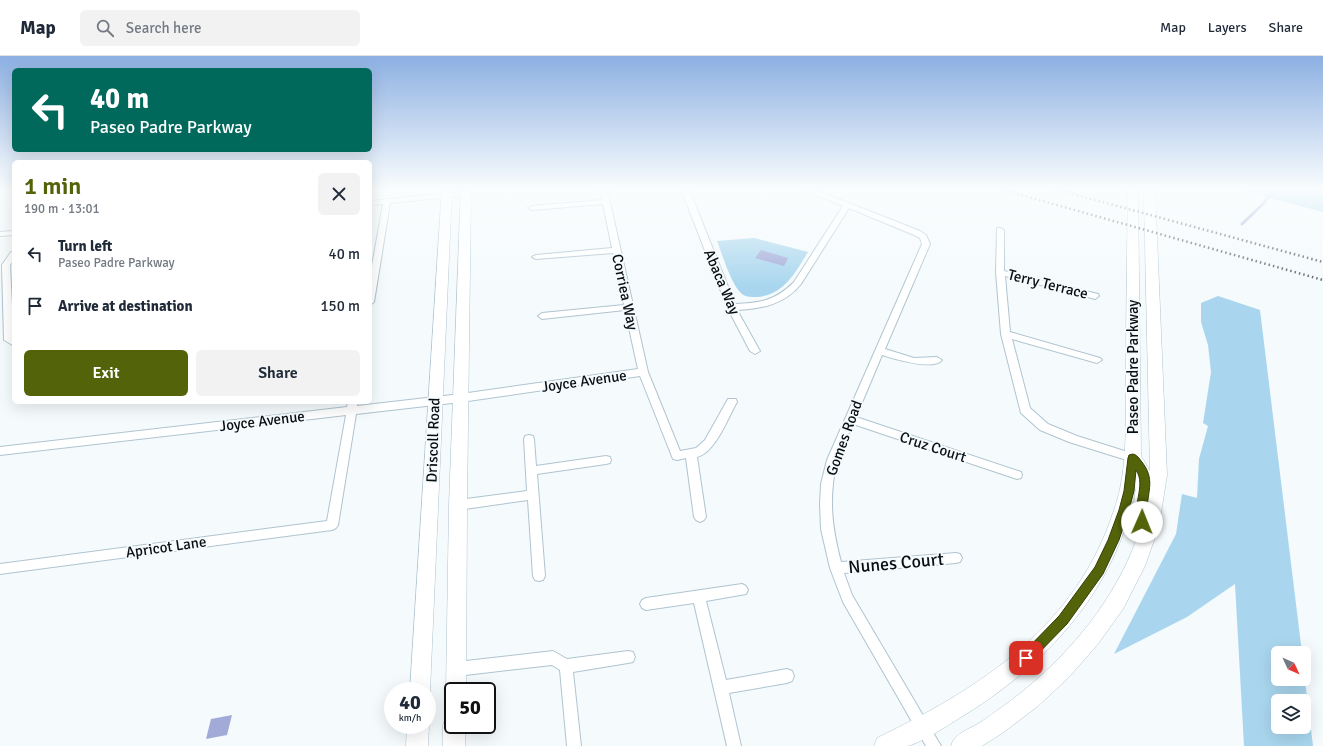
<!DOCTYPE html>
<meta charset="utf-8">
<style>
:root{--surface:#fff;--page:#f2f2f3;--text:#1f2937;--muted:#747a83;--line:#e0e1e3;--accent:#526309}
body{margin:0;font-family:Signika,sans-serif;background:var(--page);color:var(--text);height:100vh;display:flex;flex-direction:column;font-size:15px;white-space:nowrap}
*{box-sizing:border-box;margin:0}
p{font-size:13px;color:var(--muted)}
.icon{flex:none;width:22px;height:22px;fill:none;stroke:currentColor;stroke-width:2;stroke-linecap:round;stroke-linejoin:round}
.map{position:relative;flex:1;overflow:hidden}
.side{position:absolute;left:12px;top:104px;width:360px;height:244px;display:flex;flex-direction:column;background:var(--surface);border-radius:6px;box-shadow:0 4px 16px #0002}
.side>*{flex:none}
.guide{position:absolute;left:12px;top:12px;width:360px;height:84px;border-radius:6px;box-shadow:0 4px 16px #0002;background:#00695c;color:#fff;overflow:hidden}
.needle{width:26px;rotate:134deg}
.buttons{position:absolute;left:1271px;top:590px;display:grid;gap:8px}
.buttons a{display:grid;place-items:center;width:40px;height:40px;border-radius:6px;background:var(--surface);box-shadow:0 4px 16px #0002;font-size:20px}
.speed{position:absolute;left:384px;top:626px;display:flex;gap:8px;font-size:20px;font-weight:700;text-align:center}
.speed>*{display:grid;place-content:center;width:52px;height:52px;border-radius:50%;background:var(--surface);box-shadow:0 4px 16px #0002;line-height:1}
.speed small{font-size:10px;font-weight:400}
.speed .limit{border:2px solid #111;border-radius:6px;background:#fff;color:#111}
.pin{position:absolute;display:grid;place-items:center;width:34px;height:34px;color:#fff;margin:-17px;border-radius:8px;box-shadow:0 2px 6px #0006}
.me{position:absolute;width:44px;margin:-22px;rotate:1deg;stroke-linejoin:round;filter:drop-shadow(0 0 3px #0008)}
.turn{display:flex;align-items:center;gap:14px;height:84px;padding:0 12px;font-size:18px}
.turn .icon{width:52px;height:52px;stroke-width:2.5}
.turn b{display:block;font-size:28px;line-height:34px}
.round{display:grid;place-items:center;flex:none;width:42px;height:42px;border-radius:6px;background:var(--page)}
.summary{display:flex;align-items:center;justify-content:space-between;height:68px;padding:0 12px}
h1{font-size:24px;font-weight:600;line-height:30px;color:var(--accent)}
.button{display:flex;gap:8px;margin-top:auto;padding:8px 12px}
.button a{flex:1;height:46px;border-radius:6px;background:var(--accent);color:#fff;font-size:16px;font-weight:600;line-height:46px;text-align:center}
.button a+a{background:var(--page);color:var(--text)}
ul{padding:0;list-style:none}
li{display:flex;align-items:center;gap:12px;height:52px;padding:0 12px}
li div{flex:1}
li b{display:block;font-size:15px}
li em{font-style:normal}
header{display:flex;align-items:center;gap:24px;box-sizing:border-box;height:56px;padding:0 20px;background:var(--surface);border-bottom:1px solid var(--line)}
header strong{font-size:19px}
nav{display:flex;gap:22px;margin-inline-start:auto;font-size:14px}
.search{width:280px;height:36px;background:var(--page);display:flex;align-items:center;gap:10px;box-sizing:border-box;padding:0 14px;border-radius:6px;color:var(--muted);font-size:15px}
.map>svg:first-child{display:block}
</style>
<header>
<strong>Map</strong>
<div class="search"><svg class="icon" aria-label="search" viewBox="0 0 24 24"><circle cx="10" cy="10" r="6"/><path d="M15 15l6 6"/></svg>Search here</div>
<nav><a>Map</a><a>Layers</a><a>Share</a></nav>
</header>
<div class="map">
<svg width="1323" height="690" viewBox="0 0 1323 690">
<rect width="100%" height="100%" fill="#f5fafc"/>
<!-- green -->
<g fill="#a9d6ee" fill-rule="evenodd">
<path d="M1247 133H1323V156L1247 136Z"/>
<path d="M754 182 808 196C795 217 784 239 757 241 750 241 744 241 740 236 731 227 722 198 717 185Z"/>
<path d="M1218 240 1260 254 1302 597H1278V623H1304V616L1313 690H1244L1235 528 1187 561 1114 598 1176 478 1182 438 1197 442 1199 403 1208 370 1203 367 1211 316 1208 289 1201 266V247ZM1278 645H1304V671H1278Z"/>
</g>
<!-- water -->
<g fill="#a2abd8">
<path d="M761 194 788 202 784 210 755 202Z"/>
<path d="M232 659 227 679 206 683 211 663Z"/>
</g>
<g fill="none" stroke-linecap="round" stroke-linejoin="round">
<!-- stream -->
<g stroke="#a2abd8" stroke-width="3">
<path d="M1265 145 1271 138 1281 135 1282 133"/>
<path d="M1242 168 1264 147"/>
</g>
<defs>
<g id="street">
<path d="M599 133H607L648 316 680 395 696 392 705 384 728 343H736L737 346C728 362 715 397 697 401L706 461 704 464 700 466 696 464 694 461 686 402 677 404 673 403 640 320 461 346 356 358 338 469 336 472 332 474 0 518V508L327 465 346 359 0 399V391L347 351 348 346H358L357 350 461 338 638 313 625 254 542 263 538 260 542 257 624 249 613 197 536 203 532 201 536 199 612 192 603 148 532 154 528 152 532 150 602 144Z"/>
<path d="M681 133H689L735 248C760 247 775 245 794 226L843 150 803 133H813L920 175 926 179 930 188 885 293 914 302 937 301 942 304C933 315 895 303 882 299L856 361 1021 416 1022 419 1021 422 1017 423 853 368C848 380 840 393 837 405 828 442 832 471 841 506L956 497 960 498 962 502 960 506 956 507 844 517 852 539 941 690H926L843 546 830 512 821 473 820 448 821 428 827 404 922 188 920 182 914 179 849 152 801 228C785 248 762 253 737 254L760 295 755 298 750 295 727 251Z"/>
<path d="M466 135H469V139L390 147 374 246 370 249V221L383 148 370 149V145Z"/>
<path d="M997 172H1000L1004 174V215L1098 238 1099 240 1095 243 1005 220 1010 276 1100 302 1102 304 1097 307 1012 283 1030 352 1048 368 1077 380 1137 399 1138 402 1137 405 1133 406 1069 386 1040 374 1021 357 1001 278 996 216Z"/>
<path d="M14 175V179L0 180V176Z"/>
<path d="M11 196H14V204L10 209 14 290 4 284 2 209Z"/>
<path d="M529 379 533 380 534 383 536 410 606 400 610 401 611 404 610 407 606 408 537 418 545 520 543 524 539 525 535 524 533 520 528 444 458 454 454 452 452 449 454 446 458 444 527 435 524 383 525 380Z"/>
<path d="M742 528 746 530 748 534 746 538 706 545 726 624 787 613 792 615 794 620 792 625 787 627 729 637 741 690H727L694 547 646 554 642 552 640 548 642 544 646 542Z"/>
<path d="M553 595 567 603 628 595 633 596 635 601 633 606 628 607 573 616 581 690H567L560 614 552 609 457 620 452 618 450 613 452 608 457 606Z"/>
</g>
<g id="secondary">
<path d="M442 133H452L430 635 427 643V635H410Z"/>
<path d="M461 133H471L467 449 466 635H453V644L449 642 446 635 449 449Z"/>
<path d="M1128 133H1138L1141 400 1150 415 1144 144 1145 133H1155L1167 419 1159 470 1145 510 1123 553 1098 588 1069 621 1038 650 1004 676 982 690H951C952 687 953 684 955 682 962 675 973 671 981 666 995 656 1010 646 1023 635 1073 594 1115 543 1137 482 1129 469 1135 444 1136 429 1118 533 1046 610 958 663 947 670 919 688 907 690 897 690 885 690 874 690L877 682C982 631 1076 571 1114 454 1129 412 1125 364 1126 319 1126 257 1127 195 1128 133Z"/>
<path d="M453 659V669H465V690H443V669L446 661Z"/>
<path d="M427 665 429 669 428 690H406L407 669H427Z"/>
</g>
</defs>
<!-- street casing -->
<use href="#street" stroke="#afc4d0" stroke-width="2"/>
<!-- secondary casing -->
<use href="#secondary" stroke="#afc4d0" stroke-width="1"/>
<!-- street -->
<use href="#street" fill="#fff" fill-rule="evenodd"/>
<!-- secondary -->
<use href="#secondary" fill="#fff" fill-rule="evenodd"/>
<!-- rail -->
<g stroke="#5d6467" stroke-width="2.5" stroke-dasharray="1.5 3" stroke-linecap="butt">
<path d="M1000 133 1323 224"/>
<path d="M1055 133 1323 206"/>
</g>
</g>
<!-- sky -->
<linearGradient id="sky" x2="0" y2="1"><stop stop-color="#8cb0e2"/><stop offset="0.58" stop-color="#fafdfe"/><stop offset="1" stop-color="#fafdfe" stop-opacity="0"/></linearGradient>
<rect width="1323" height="230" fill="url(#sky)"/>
<!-- route -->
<path fill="#526309" stroke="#354006" d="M1133 398C1137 399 1139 402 1142 406 1155 423 1148 434 1147 453 1147 459 1149 464 1146 469L1142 470 1139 469C1130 452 1147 430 1136 414L1134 435 1129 454 1119 484 1103 518 1067 568 1030 606 1026 608 1022 606 1020 602 1022 598 1059 560 1095 511 1108 484 1119 454 1124 435 1128 402 1129 399Z"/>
<g text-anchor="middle" stroke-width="4" stroke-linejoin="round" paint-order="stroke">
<!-- street labels -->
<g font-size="15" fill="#080f13" stroke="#f5fafc">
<text transform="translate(722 226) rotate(67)" y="5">Abaca Way</text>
<text transform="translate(1048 228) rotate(14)" y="5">Terry Terrace</text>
<text transform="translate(625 236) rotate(78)" y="5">Corriea Way</text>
<text transform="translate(1133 311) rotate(-90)" y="5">Paseo Padre Parkway</text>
<text transform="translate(584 325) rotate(-8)" y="5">Joyce Avenue</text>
<text transform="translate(262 365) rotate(-7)" y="5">Joyce Avenue</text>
<text transform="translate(844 382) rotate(-70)" y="5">Gomes Road</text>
<text transform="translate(433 384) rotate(-88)" y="5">Driscoll Road</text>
<text transform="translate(933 391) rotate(18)" y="5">Cruz Court</text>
<text transform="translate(166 491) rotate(-8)" y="5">Apricot Lane</text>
</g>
<!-- near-street labels -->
<g font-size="18" fill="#080f13" stroke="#f5fafc">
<text transform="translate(896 507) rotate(-5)" y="6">Nunes Court</text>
</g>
</g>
</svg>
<div class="buttons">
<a><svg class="needle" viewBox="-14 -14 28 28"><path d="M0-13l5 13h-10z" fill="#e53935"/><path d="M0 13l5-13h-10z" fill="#747a83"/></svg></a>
<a><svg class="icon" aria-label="layers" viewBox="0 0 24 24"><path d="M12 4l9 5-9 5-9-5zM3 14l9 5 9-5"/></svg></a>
</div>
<div class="speed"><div>40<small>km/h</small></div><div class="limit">50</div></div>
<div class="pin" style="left:1026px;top:602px;background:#d93025"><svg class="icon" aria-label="arrive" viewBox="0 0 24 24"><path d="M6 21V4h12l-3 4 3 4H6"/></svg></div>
<svg class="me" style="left:1142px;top:466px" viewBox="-20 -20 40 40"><circle r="19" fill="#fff"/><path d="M0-13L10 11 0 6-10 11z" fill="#526309"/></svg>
<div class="guide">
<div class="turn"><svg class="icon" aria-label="left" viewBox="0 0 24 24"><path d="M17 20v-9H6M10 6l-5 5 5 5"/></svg><div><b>40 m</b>Paseo Padre Parkway</div></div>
</div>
<section class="side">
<div class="summary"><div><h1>1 min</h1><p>190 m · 13:01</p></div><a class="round"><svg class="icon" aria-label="close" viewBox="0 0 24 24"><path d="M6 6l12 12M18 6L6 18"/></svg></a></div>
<ul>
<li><svg class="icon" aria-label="left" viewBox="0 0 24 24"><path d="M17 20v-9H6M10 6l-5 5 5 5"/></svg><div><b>Turn left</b><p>Paseo Padre Parkway</p></div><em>40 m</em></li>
<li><svg class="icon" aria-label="arrive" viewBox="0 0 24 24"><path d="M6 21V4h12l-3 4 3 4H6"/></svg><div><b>Arrive at destination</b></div><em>150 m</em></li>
</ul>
<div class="button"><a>Exit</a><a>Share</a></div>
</section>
</div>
